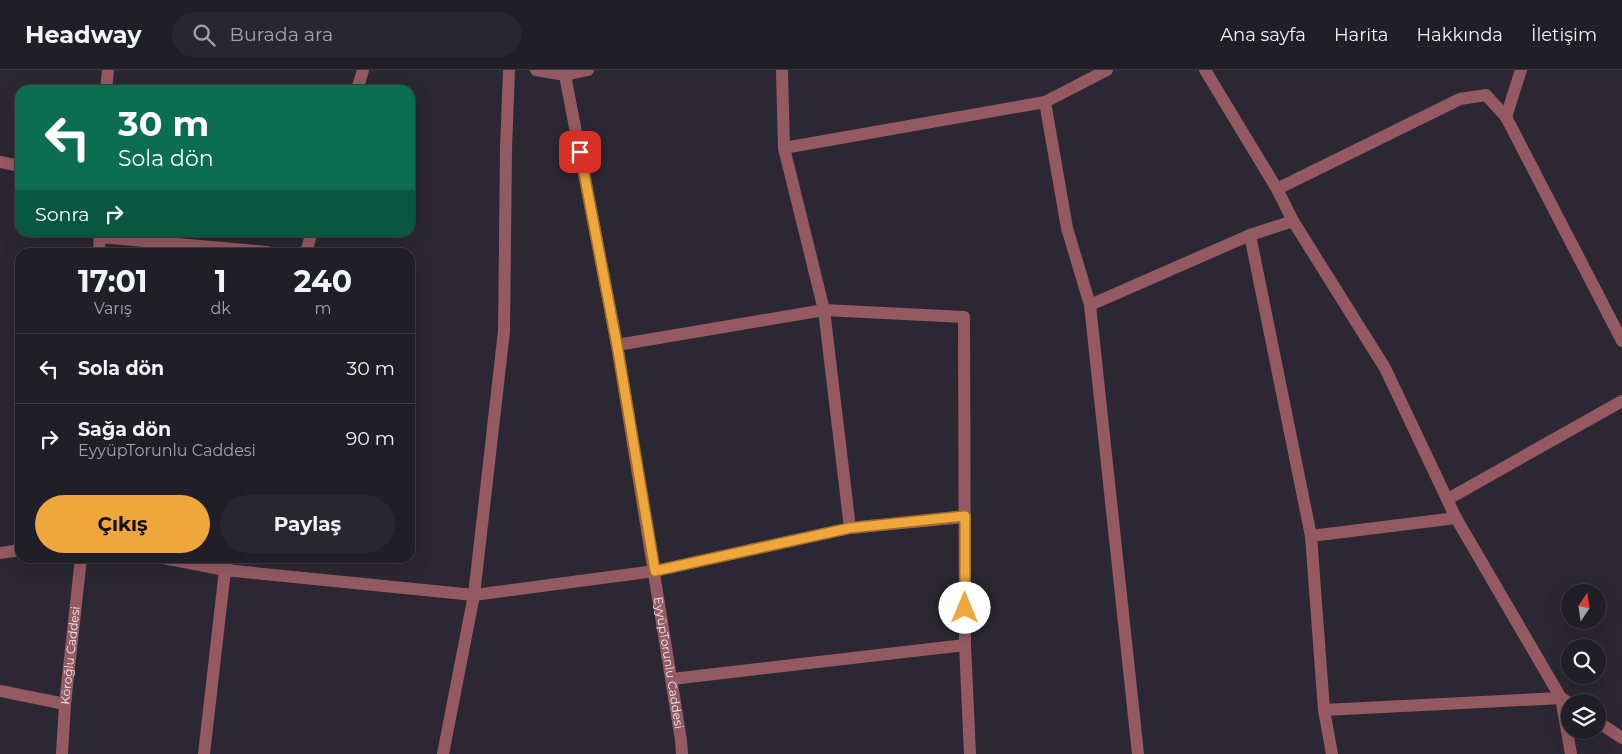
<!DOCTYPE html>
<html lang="tr">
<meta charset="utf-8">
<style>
:root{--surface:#201e26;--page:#28272e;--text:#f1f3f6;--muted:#a2a2a7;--line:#3d3c43;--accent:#efa73d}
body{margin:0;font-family:Montserrat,sans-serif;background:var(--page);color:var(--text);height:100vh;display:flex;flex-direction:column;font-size:19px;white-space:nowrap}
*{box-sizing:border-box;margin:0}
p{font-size:16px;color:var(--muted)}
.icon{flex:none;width:28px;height:28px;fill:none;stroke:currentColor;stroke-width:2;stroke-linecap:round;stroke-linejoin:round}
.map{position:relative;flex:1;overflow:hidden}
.panel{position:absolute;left:15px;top:178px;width:400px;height:315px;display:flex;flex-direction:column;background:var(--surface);border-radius:15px;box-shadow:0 5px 20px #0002,0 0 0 1px var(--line)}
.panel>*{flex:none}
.guide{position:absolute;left:15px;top:15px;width:400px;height:152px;border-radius:15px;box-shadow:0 5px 20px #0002,0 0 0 1px var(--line);background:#0b6e4f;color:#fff;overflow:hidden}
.needle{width:32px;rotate:13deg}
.buttons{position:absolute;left:1561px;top:514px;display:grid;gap:10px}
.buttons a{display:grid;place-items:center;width:45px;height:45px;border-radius:50%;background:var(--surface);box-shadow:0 5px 20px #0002,0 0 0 1px var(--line);font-size:25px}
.pin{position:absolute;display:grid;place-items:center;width:42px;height:42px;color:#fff;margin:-21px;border-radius:10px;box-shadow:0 2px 8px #0006}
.me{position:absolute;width:55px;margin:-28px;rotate:0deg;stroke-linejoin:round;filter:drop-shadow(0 0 4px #0008)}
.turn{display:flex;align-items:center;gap:18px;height:105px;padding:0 20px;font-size:22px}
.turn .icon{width:65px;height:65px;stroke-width:2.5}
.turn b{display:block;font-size:35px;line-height:42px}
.then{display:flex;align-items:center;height:48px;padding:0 20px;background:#0003;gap:10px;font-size:19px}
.eta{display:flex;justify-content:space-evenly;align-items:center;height:85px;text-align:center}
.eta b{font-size:30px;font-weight:700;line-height:35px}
.cta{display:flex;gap:10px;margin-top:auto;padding:10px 20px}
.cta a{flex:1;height:58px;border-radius:30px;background:var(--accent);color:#111;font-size:20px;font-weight:700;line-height:58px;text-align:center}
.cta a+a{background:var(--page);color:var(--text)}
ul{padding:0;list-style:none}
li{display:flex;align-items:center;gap:15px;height:70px;padding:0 20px;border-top:1px solid var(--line)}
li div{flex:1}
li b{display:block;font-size:19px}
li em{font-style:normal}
header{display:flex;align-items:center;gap:30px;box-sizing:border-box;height:70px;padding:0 25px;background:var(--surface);border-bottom:1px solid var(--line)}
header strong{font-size:24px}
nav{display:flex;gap:28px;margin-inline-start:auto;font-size:18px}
.search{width:350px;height:45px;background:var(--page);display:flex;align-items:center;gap:12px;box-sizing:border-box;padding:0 18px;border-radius:28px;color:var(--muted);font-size:19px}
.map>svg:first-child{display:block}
</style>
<header>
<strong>Headway</strong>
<div class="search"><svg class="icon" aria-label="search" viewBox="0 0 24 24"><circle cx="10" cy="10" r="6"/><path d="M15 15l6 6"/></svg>Burada ara</div>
<nav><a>Ana sayfa</a><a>Harita</a><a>Hakkında</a><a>İletişim</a></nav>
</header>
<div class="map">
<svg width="1622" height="684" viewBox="0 0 1622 684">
<rect width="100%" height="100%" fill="#2b2833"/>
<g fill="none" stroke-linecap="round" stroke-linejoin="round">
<!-- minor -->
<g stroke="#955a61" stroke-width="12">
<path d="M536 0 565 5 588 0"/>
<path d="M782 0 784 78 824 240 850 458"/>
<path d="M1205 0 1277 119 1293 151 1385 298 1456 448 1561 628 1571 684"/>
<path d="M357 20 363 0"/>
<path d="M1045 32 1067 158 1090 235 1138 684"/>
<path d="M1506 47 1521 0"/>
<path d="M784 78 1045 32 1107 0"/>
<path d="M0 92 20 96"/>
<path d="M1277 119 1460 29 1486 25 1506 47 1622 271"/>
<path d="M1250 165 1311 466 1324 640 1332 684"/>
<path d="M100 167 267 182"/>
<path d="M306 182 312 162"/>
<path d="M1090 235 1250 165 1293 151"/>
<path d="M617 275 824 240 964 247 965 575 970 684"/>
<path d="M1448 429 1622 331"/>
<path d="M1311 466 1456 448"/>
<path d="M0 483 20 480"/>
<path d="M164 488 225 500 474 525 655 501 850 458 965 447"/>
<path d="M672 609 965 575"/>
<path d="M0 621 65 634"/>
<path d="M1324 640 1561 628 1566 631"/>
<path d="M1598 652 1622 668"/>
<path d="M204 684 225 500 228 488"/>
<path d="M443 684 474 525 504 261 506 79 509 0"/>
</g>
<!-- tertiary -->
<g stroke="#955a61" stroke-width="12">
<path id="s1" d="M564 0 617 275 681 670 682 684"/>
<path d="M106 20 108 0"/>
<path d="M99 182 100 162"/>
<path id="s2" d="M62 684 65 634 81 488"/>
</g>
</g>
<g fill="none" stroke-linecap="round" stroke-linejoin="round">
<defs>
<path id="route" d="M580 82 617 275 655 501 850 458 965 446V538"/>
</defs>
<!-- route casing -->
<use href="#route" stroke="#9b6d28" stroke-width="12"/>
<!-- route -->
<use href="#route" stroke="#efa73d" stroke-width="9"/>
</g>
<g text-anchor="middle" stroke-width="5" stroke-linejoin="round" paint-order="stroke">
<!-- street labels -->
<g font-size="12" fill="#eceaf1" stroke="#2b2833">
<text dy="4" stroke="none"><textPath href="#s2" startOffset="99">Köroğlu Caddesi</textPath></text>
<text dy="4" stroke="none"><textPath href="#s1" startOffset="602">EyyüpTorunlu Caddesi</textPath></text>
</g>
</g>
</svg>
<div class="buttons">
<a><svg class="needle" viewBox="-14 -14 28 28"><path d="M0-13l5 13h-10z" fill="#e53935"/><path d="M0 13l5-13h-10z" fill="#a2a2a7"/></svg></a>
<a><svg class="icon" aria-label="search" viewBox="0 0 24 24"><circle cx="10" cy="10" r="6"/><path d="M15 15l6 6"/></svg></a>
<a><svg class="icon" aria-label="layers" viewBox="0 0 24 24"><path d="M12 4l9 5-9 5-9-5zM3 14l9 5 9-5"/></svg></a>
</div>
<div class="pin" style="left:580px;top:82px;background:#d93025"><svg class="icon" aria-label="arrive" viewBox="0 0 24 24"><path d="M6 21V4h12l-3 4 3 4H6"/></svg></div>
<svg class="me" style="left:965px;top:538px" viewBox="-20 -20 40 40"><circle r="19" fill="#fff"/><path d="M0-13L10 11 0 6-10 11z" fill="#efa73d"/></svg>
<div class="guide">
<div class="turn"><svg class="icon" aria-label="left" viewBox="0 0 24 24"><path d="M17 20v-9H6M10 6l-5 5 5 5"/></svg><div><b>30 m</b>Sola dön</div></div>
<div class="then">Sonra<svg class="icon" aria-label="right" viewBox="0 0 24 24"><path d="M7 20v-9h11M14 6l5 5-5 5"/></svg></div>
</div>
<section class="panel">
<div class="eta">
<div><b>17:01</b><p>Varış</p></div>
<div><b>1</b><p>dk</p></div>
<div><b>240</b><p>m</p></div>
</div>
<ul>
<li><svg class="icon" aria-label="left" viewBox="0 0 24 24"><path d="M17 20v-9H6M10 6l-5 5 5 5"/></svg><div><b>Sola dön</b></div><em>30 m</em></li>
<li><svg class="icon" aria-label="right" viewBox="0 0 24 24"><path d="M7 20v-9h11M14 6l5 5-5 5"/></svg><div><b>Sağa dön</b><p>EyyüpTorunlu Caddesi</p></div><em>90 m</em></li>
</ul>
<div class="cta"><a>Çıkış</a><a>Paylaş</a></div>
</section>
</div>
